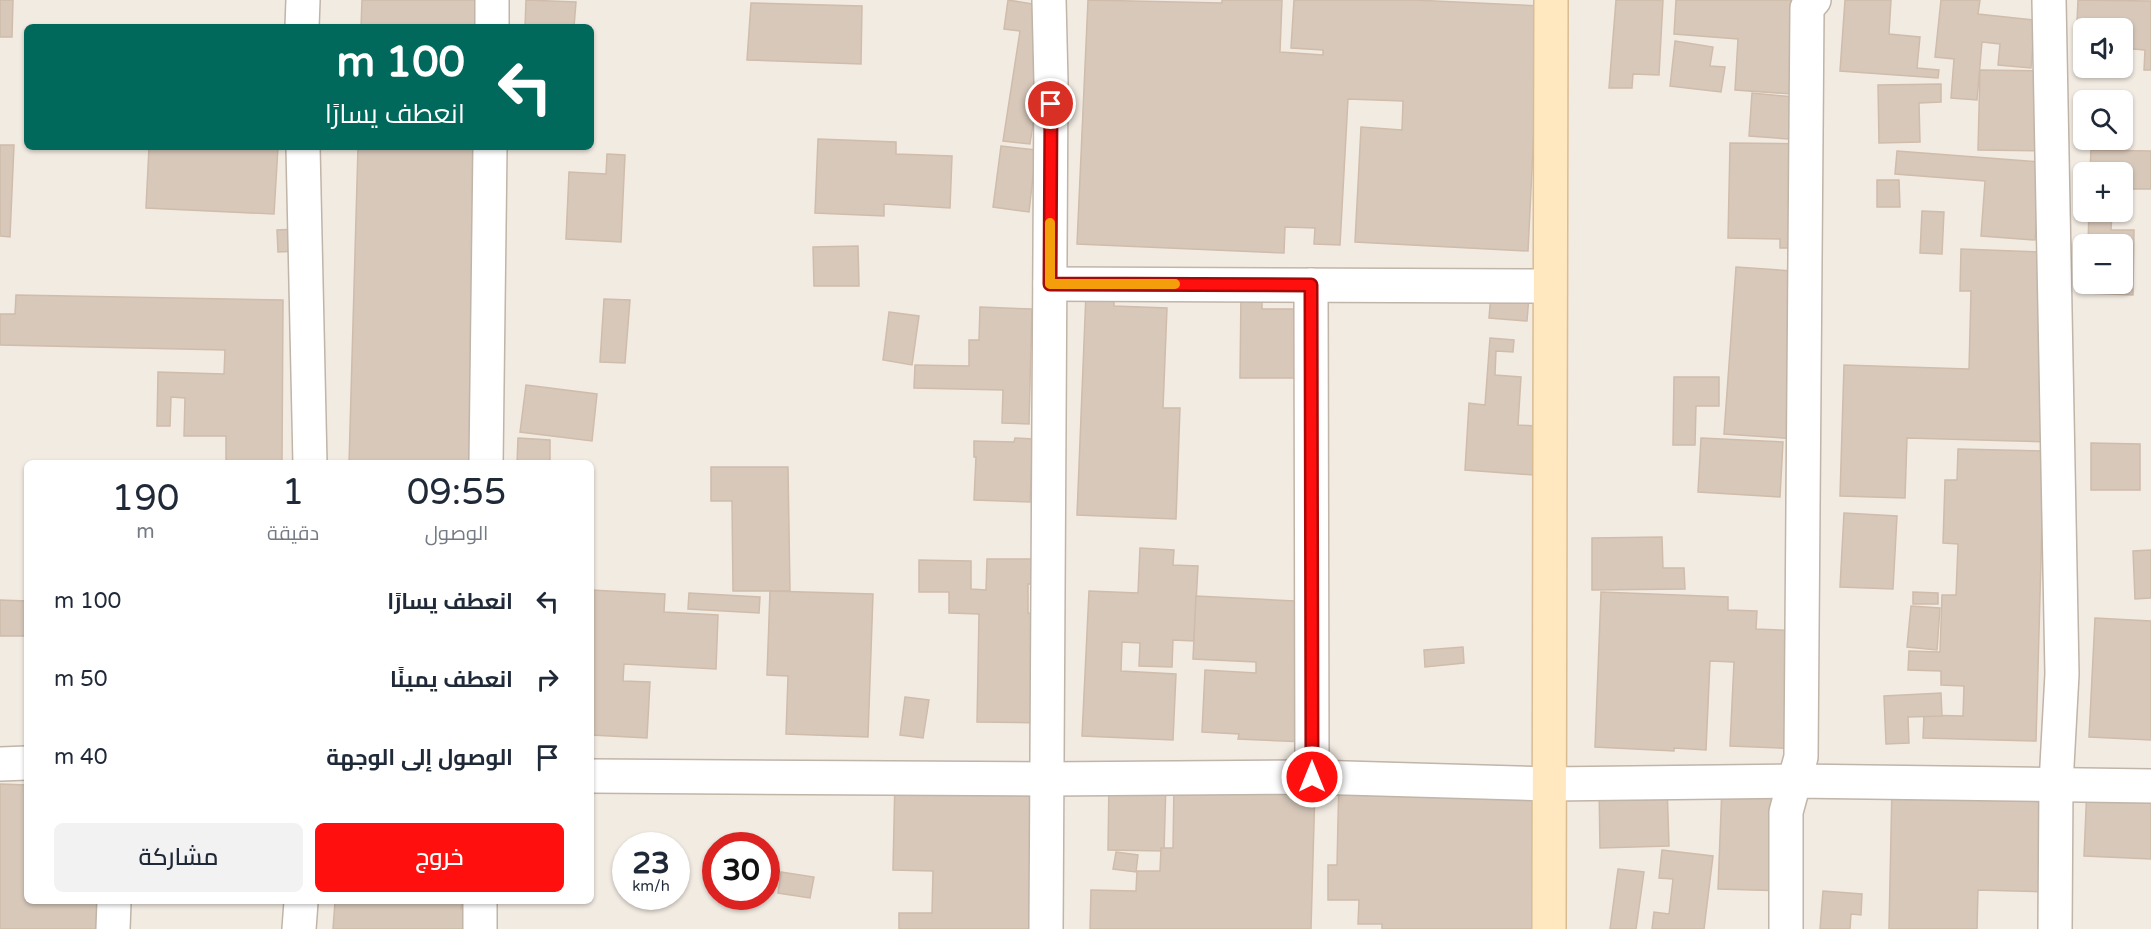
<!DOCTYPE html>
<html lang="ar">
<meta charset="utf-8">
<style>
:root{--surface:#fff;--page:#f2f2f3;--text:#1f2937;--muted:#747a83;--accent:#ff0f0d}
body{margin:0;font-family:"Varela Round",Cairo,sans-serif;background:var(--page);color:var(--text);direction:rtl;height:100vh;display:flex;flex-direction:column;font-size:22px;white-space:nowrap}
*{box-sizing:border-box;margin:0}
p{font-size:20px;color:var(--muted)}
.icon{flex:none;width:33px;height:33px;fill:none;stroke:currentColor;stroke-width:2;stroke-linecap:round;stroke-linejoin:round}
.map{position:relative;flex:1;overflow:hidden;direction:ltr}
.drawer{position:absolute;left:24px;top:460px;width:570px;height:444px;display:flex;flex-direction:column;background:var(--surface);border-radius:9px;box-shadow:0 2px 4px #0004;direction:rtl}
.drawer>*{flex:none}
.hud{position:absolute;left:24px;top:24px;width:570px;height:126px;border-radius:9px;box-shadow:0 2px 4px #0004;direction:rtl;background:#00695c;color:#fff;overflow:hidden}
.fabs{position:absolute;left:2073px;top:18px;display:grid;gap:12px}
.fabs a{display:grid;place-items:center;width:60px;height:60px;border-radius:9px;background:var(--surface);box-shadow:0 2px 4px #0004;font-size:30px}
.speed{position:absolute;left:612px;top:832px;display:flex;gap:12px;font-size:30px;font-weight:700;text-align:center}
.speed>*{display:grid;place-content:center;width:78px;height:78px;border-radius:50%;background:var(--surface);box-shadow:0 2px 4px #0004;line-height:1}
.speed small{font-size:15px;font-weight:400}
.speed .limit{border:9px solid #d22;background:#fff;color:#111}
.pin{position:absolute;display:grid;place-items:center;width:51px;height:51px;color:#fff;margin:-26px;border:3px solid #fff;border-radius:50%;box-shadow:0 2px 6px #0007}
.me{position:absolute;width:66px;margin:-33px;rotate:0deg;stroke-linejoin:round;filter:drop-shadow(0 0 4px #0008)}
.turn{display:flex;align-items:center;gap:21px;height:126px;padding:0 30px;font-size:27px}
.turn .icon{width:78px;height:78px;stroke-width:2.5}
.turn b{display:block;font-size:42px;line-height:51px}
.eta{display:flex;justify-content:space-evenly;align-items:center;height:102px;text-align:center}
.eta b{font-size:36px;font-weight:600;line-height:42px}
.button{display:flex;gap:12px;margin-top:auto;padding:12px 30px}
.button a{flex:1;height:69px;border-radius:9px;background:var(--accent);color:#fff;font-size:24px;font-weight:600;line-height:69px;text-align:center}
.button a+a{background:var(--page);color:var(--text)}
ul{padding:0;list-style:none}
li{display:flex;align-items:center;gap:18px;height:78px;padding:0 30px}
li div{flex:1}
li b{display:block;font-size:22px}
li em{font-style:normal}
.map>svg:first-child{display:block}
</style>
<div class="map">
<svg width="2151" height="929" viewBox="0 0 2151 929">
<rect width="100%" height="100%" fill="#f2ebe2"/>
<!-- building -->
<g fill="#d7c8ba" stroke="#d0bcaa" stroke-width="1.5">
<path d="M0 0H13L12 37H0Z"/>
<path d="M362 0H487V27H361Z"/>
<path d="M526 0 576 2 574 27H525Z"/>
<path d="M1008 0 1051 7 1030 144 1003 141 1020 31 1004 29Z"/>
<path d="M1088 0 1222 3V0H1282L1280 52 1323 55V50L1291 48 1294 0H1414L1540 6 1528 251 1355 242 1361 127 1402 130 1403 101 1348 99 1340 245 1314 244 1315 228 1285 227 1284 253 1077 244Z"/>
<path d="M1616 0H1663L1659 75 1633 74 1632 88H1609Z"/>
<path d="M1676 0H1813L1807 95 1735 90 1738 39 1674 34Z"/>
<path d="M1845 0H1891L1889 34 1920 37 1917 68 1939 70 1938 78 1840 71Z"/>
<path d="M1941 0H1980L1978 14 2035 20 2031 68 1998 65 2000 44 1982 42 1977 100 1951 98 1954 59 1935 57Z"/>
<path d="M2078 0 2151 1V70H2144L2145 50 2122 48V28H2119V25L2101 24V28H2084V66H2075Z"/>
<path d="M751 3 862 6 861 64 747 60Z"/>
<path d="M1675 41 1713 47 1710 66 1725 67 1721 92 1670 86Z"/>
<path d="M1980 70 2044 71 2043 151 1978 150Z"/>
<path d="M1941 84V102L1919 103 1920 142 1879 143 1878 85Z"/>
<path d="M1752 93 1805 98 1802 140 1749 136Z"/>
<path d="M818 139 896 142V154L952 156 950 208 884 204V216L815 213Z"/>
<path d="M1730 143 1813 144 1799 248H1780V239L1728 238Z"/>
<path d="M0 145H14L10 237 0 236Z"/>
<path d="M1001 146 1036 150 1029 212 993 207Z"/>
<path d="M149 147H278L274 214 146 208Z"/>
<path d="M358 147H483L475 464H349Z"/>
<path d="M2091 150 2151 151V189H2122V172H2090Z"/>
<path d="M1897 151 2041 162 2035 240 1981 236 1985 181 1895 174Z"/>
<path d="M607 154 625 155 621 242 566 239 569 172 606 174Z"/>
<path d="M1877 180H1899L1900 207H1877Z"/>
<path d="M1922 211 1944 212 1942 254 1920 253Z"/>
<path d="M2089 212H2112L2111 230H2134L2133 295 2087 293V284H2122V244H2088Z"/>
<path d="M299 229 300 251 278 252 277 230Z"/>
<path d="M858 246 859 286H814L813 247Z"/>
<path d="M1961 249 2040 252 2050 442 1907 438 1905 498 1840 496 1844 365 1969 369 1971 291H1960Z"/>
<path d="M1736 267 1808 272 1798 439 1724 434Z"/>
<path d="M1241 292H1262V309H1309V378H1240Z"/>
<path d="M1086 293 1114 294V306L1167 308 1163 408H1180L1176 519 1077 515Z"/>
<path d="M1491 293 1529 296 1527 321 1489 318Z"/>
<path d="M16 295 283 300 282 464H226V436H184L185 398 171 397 170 426H157L158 372 224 374 225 350 0 345V314H15Z"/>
<path d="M604 299 630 300 625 363 600 362Z"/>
<path d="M980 307 1032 309 1029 424 1002 423 1003 390 914 388 915 365 969 366V340H979Z"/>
<path d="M889 312 919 316 912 365 883 360Z"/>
<path d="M1490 338 1514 340 1513 352 1496 351 1495 375 1521 377 1518 425 1536 426 1533 475 1465 470 1469 403 1485 405Z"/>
<path d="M1674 377H1719V406H1696L1695 445H1673Z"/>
<path d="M526 385 597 394 592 441 520 432Z"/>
<path d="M518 438 550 440V464H517Z"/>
<path d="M1015 438 1033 439 1030 502 974 500 976 457H974V441L1014 442Z"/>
<path d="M1701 438 1783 442 1780 497 1698 492Z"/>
<path d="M2091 443 2140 444V490H2091Z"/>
<path d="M1958 449 2044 451 2036 741 1923 738 1924 715 1963 716 1964 686 1941 685V671L1908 670 1909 651 1940 652 1942 595H1956L1958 544 1943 543 1945 480H1957Z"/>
<path d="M711 467H788L790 591H733L732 501H711Z"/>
<path d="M1844 513 1897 516 1893 589 1840 587Z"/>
<path d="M1662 537 1663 568H1684L1685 589 1592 590V538Z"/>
<path d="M1140 548 1174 550 1173 565 1198 566 1194 641 1173 640 1172 667 1139 666 1140 643 1122 642 1121 671 1176 674 1173 740 1082 736 1089 591 1138 593Z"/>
<path d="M2151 550V598L2135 599 2133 551Z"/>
<path d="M987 559H1040V584H1028V613L1045 614 1044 723 977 722 979 614 949 613V592H919V560L971 561V589L986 590Z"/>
<path d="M591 590 665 594 664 612 718 615 716 669 624 664 623 681 650 682 647 738 591 735Z"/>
<path d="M770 591 873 594 868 737 786 734 788 676 767 675Z"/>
<path d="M1601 592 1728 597V610L1757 611 1756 629 1806 631 1802 749 1730 746 1734 662 1710 661 1706 750 1674 748V751L1595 747Z"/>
<path d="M1913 592 1938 593V604H1913Z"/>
<path d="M689 593 760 597 759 613 688 609Z"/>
<path d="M1196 596 1314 602 1307 742 1238 739 1239 734 1202 732 1205 670 1256 673V662L1193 659Z"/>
<path d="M0 600 27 601V636H0Z"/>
<path d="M1911 606 1940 608 1937 650 1907 647Z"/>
<path d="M2095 618 2151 621V740L2089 737Z"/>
<path d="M1463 647 1464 663 1425 667 1424 650Z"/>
<path d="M1941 693 1942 716 1908 717 1909 743 1886 744 1884 696Z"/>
<path d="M905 697 929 700 923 738 900 735Z"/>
<path d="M895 776 1042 782 1040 929H899V913H932L933 871 893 870Z"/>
<path d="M1339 777 1540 783 1536 929H1382V924H1358L1359 900H1328V865H1337Z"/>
<path d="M1109 781 1166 782 1164 851 1108 850Z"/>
<path d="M0 784 27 785V902H116L115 929H0Z"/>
<path d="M1174 784 1315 788 1311 929H1090L1091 890 1136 891 1137 871H1160L1161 848H1173Z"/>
<path d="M1667 784 1669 846 1600 848 1599 786Z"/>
<path d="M1722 786 1789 788 1785 891 1718 889Z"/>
<path d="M1892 786 2049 789 2047 892 1978 890 1977 929H1889Z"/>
<path d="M2087 786 2151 788V859L2084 856Z"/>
<path d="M1662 850 1713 856 1704 929H1652L1654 912 1669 914 1673 879 1659 878Z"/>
<path d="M1116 852 1138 855 1136 872 1113 869Z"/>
<path d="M1618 869 1644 872 1636 929H1610Z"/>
<path d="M781 872 814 877 810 898 778 893Z"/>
<path d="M1823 891 1862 894 1861 915 1851 914 1850 929H1820Z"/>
<path d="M335 902H462L461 909 470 910 468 929H333Z"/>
</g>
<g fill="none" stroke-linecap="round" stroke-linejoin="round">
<defs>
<g id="street">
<path d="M2049 0 2062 674 2056 784 2055 929"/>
<path d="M302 27 303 0"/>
<path d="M492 27V0"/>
<path d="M303 147 310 464"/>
<path d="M1050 284 1549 286"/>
<path d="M1311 285 1312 777"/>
<path d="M486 464 490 147"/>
<path d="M0 764 27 763"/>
<path d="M591 776 1046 779 1312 777 1549 784 1795 781 2151 786"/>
<path d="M113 929 114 902"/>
<path d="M299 929 301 902"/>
<path d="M480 929V902"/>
<path d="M1046 929 1051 82 1049 0"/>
<path d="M1786 929V812L1801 757 1807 8 1814 0"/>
</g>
<path id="secondary" d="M1549 929 1551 0"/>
</defs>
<!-- street casing -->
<use href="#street" stroke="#c1b4a8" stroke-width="36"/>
<!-- secondary casing -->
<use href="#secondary" stroke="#d9bc91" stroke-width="36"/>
<!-- street -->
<use href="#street" stroke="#fff" stroke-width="33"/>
<!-- secondary -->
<use href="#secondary" stroke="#ffe7c0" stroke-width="33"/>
</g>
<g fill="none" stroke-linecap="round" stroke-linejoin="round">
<defs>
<path id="route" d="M1051 104 1050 284 1311 285 1312 777"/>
</defs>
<!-- route casing -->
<use href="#route" stroke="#a60a08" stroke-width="15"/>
<!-- route -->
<use href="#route" stroke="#ff0f0d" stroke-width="10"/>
<!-- slow -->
<path stroke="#f59e0b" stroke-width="10" d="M1050 223V284H1175"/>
</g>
</svg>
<div class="fabs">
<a><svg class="icon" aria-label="sound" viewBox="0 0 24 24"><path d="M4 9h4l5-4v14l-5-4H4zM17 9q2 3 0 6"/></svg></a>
<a><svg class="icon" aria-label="search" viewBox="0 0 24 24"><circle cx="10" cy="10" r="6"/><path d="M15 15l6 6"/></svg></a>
<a>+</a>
<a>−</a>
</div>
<div class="speed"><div>23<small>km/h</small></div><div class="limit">30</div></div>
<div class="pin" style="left:1051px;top:104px;background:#d93025"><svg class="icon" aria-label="arrive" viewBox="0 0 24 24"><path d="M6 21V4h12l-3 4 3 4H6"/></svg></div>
<svg class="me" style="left:1312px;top:777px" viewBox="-20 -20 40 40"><circle r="17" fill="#ff0f0d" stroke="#fff" stroke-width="3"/><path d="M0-11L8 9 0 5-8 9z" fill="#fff"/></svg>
<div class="hud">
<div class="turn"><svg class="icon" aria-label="left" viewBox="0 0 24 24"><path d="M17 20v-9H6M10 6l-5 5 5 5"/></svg><div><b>100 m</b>انعطف يسارًا</div></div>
</div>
<section class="drawer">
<div class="eta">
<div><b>09:55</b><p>الوصول</p></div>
<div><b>1</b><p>دقيقة</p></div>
<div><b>190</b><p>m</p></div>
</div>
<ul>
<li><svg class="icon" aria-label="left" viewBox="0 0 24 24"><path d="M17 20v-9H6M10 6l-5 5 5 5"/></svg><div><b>انعطف يسارًا</b></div><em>100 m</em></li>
<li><svg class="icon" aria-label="right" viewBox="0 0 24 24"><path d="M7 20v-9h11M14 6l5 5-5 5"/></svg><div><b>انعطف يمينًا</b></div><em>50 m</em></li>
<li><svg class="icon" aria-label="arrive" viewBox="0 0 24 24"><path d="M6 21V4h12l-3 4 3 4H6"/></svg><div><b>الوصول إلى الوجهة</b></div><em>40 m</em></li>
</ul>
<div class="button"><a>خروج</a><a>مشاركة</a></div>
</section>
</div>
